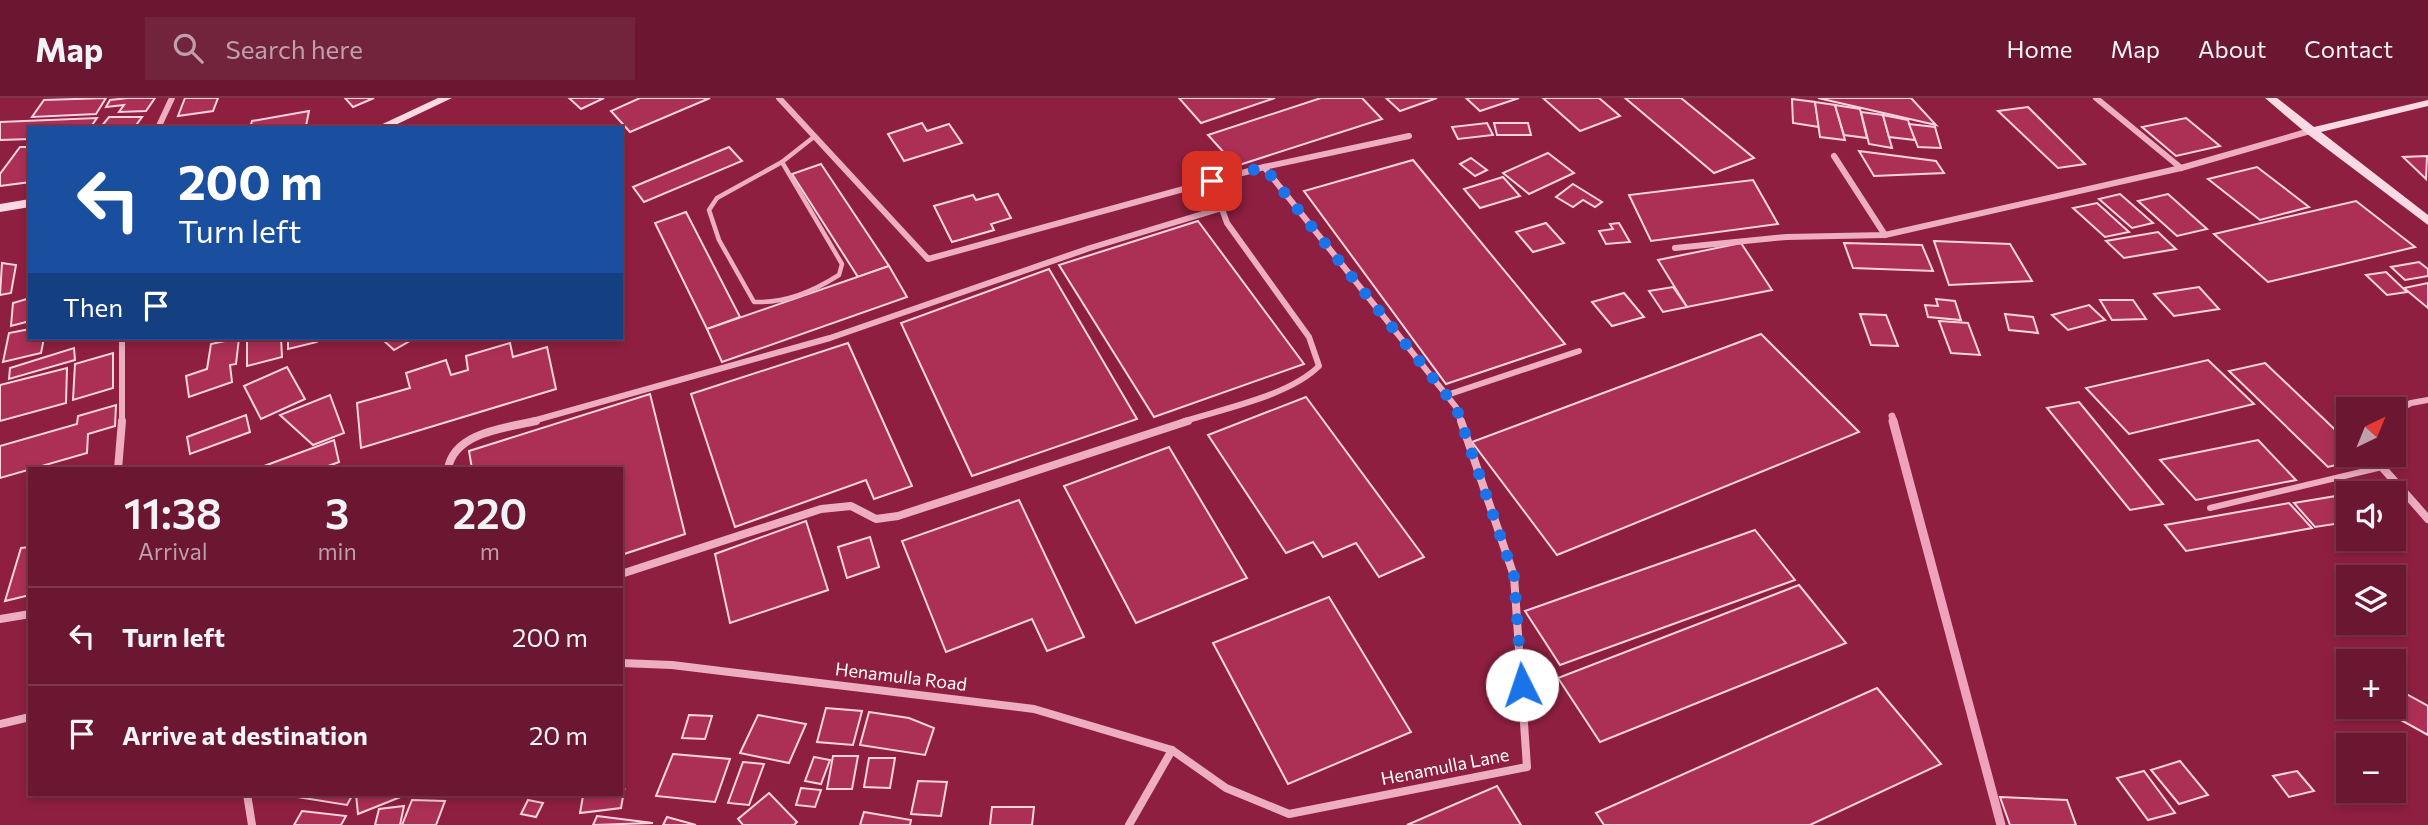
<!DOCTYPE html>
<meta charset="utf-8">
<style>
:root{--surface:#6b1731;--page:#73243d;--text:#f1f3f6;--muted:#be9fab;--line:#7e364d}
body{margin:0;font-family:Commissioner,sans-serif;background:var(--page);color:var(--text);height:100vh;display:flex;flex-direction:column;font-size:26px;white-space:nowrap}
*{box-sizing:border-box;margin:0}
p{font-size:23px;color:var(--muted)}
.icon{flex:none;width:38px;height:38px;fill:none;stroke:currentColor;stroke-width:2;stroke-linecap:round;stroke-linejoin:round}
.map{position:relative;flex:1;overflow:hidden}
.drawer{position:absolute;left:28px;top:369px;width:595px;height:329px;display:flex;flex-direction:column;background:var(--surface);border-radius:0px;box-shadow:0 4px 10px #0003,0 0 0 2px var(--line)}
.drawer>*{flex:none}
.guide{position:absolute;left:28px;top:28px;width:595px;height:214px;border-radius:0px;box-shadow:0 4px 10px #0003,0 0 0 2px var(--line);background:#1a4fa0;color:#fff;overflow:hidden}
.needle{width:46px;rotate:43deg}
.fabs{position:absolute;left:2336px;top:299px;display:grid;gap:14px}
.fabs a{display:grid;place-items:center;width:70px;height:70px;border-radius:0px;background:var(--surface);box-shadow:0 4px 10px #0003,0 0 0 2px var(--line);font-size:35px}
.pin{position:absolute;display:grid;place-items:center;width:60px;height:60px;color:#fff;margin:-30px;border-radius:14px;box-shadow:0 4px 10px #0006}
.me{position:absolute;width:77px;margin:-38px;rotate:356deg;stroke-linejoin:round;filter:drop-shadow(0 0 5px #0008)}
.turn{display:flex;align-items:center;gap:24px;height:147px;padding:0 35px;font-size:32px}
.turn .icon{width:91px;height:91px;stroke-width:2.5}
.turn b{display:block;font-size:49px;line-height:60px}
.then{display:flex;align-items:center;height:66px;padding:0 35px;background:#0003;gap:14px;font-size:26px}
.eta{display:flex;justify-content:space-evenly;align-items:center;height:119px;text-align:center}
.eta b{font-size:42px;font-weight:600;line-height:49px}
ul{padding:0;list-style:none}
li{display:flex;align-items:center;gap:21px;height:98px;padding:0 35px;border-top:2px solid var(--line)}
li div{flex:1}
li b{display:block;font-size:26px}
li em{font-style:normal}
header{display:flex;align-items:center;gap:42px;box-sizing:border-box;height:98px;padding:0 35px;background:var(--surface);border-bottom:2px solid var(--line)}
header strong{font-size:33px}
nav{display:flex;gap:38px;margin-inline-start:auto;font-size:24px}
.search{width:490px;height:63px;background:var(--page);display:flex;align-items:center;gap:18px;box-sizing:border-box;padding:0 24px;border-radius:0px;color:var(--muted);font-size:26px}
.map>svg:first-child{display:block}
</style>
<header>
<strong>Map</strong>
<div class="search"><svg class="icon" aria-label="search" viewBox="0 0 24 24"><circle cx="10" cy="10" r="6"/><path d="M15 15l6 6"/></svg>Search here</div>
<nav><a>Home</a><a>Map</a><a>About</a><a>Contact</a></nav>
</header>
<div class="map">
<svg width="2428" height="727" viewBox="0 0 2428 727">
<rect width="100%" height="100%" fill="#8f1f41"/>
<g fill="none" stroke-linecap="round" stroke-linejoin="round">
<!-- stream-far1 -->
<path stroke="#eea2bb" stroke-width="7" d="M1892 318 1894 324"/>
<!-- stream -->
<path stroke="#eea2bb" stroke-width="9" d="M1893 323 2001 727"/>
</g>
<!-- building -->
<g fill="#ac2f56" stroke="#f9d4e0" stroke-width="2">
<path d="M106 0 96 16 32 19 44 2Z"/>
<path d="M128 0H155L146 13 119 14 124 7 106 9 110 2Z"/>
<path d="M185 0H218L213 13 178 18Z"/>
<path d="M345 0H374L353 9Z"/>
<path d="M569 0H604L581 11Z"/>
<path d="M640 0H710L630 34 611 13Z"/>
<path d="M1179 0H1275L1201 25Z"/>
<path d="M1321 0H1362L1382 21 1236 68 1208 37Z"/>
<path d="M1386 0H1437L1400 13Z"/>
<path d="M1466 0H1519L1480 13Z"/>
<path d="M1543 0H1599L1620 18 1580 33Z"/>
<path d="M1625 0H1681L1754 60 1714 75Z"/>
<path d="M1818 0H1911L1936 27Z"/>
<path d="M1792 1 1815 4 1819 29 1793 25Z"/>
<path d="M1815 4 1835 7 1845 42 1820 39Z"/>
<path d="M1835 7 1860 11 1867 40 1844 37Z"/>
<path d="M2028 9 2085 66 2058 70 1998 13Z"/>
<path d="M309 13 306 28 250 30 252 23Z"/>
<path d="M1861 14 1883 17 1892 50 1869 46Z"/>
<path d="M1883 17 1908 22 1915 42 1889 39Z"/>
<path d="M109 19H142L134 30H100Z"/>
<path d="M97 20 90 30H30V41L0 42V24Z"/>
<path d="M2186 20 2220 48 2176 58 2142 29Z"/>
<path d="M922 25 927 33 949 26 962 45 904 63 888 36Z"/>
<path d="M1487 25 1493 37 1458 41 1452 29Z"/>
<path d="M1494 25H1528L1531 37H1497Z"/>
<path d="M1909 26 1935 29 1941 50 1918 49Z"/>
<path d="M20 49H30V84L0 88V76Z"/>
<path d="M729 49 742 63 644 104 633 89Z"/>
<path d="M1859 53 1936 63 1944 75 1874 78Z"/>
<path d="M1548 55 1574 75 1529 96 1503 75Z"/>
<path d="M2427 58 2426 81 2403 59Z"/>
<path d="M1471 60 1487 72 1475 78 1460 66Z"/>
<path d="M1413 62 1565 246 1446 286 1304 93Z"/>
<path d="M821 66 889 168 858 179 792 76Z"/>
<path d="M2257 69 2309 109 2260 122 2208 81Z"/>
<path d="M1503 79 1520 98 1480 110 1464 91Z"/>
<path d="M1753 82 1778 126 1651 143 1629 97Z"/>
<path d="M1573 86 1602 104 1595 109 1583 102 1573 109 1556 99Z"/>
<path d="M998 96 1011 120 991 126 994 132 952 144 934 108 973 97 976 102Z"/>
<path d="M2120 96 2153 125 2132 130 2099 101Z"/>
<path d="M2168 96 2207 131 2177 138 2138 103Z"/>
<path d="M2356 103 2415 149 2268 184 2214 136Z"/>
<path d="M2097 105 2129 134 2105 139 2073 110Z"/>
<path d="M686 114 740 219 707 231 655 125Z"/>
<path d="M1198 123 1304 266 1154 319 1059 167Z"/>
<path d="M1546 125 1564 145 1533 154 1516 134Z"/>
<path d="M1619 125 1630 144 1606 146 1599 133 1613 131 1610 126Z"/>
<path d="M2158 134 2176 151 2124 160 2106 143Z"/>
<path d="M1934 143 2010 146 2032 183 1949 187Z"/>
<path d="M1741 145 1772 192 1687 209 1658 162Z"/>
<path d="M1844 145 1922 147 1933 173 1853 170Z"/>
<path d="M2419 164 2428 171V178L2405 182 2391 169Z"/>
<path d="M2 165 16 167 11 195 0 197Z"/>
<path d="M889 168 907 199 722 264 707 231Z"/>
<path d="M1049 171 1137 321 972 378 901 225Z"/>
<path d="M2386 174 2407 194 2387 197 2366 177Z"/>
<path d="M2428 185V210L2404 190Z"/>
<path d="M1673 189 1687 209 1663 214 1649 193Z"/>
<path d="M2199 189 2219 211 2174 218 2154 196Z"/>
<path d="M1624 195 1644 219 1612 228 1592 204Z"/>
<path d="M30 200V223L11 228 13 205Z"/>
<path d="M1936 201 1955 203 1961 222 1928 219 1925 207 1938 208Z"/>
<path d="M2100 202H2133L2146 221 2112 222Z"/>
<path d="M2089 207 2105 222 2068 232 2052 217Z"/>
<path d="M1860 216 1886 217 1898 248 1871 247Z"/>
<path d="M2005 216 2033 219 2038 235 2009 232Z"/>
<path d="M1939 223 1968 225 1980 257 1951 255Z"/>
<path d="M30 231V240H44L41 255 3 264 9 235Z"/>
<path d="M1761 236 1859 334 1557 457 1472 344Z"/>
<path d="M239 240 236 266 230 267 232 284 189 299 186 278 207 271 211 246Z"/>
<path d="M247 240H281L282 259 247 268Z"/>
<path d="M288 240H318L317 244 288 251Z"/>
<path d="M381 240H415L394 252Z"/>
<path d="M510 245 513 259 547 249 556 291 361 350 357 305 410 290 406 275 446 262 451 277 468 272 466 258Z"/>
<path d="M848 245 912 388 874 401 866 382 735 429 691 296Z"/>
<path d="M74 250 75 262 9 281 10 270Z"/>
<path d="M113 255V290L73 302 75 266Z"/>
<path d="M2208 262 2254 306 2129 336 2086 290Z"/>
<path d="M2265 265 2348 344V357L2365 360 2328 369 2229 273Z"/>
<path d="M287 269 305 301 261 321 244 288Z"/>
<path d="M67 270 66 305 0 323V287Z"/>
<path d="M650 296 685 436 621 457V371H472L469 353Z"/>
<path d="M330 297 344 335 313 347 280 317Z"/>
<path d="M1306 299 1424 459 1379 479 1356 445 1323 459 1313 444 1286 455 1208 337Z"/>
<path d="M2079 304 2163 406 2130 412 2047 310Z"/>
<path d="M116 307 115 328 88 336 87 355 0 380V348L77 326 78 318Z"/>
<path d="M246 317 250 334 190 356 187 339Z"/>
<path d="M334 342 339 364 320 371H256Z"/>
<path d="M2258 342 2296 382 2196 402 2160 362Z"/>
<path d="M1169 349 1247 480 1136 525 1064 388Z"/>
<path d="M2348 396V424L2315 429 2294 405Z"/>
<path d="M1019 402 1084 539 1047 553 1032 521 946 554 902 443Z"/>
<path d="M2289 405 2312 430 2186 453 2165 427Z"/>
<path d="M806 423 828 492 730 525 715 456Z"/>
<path d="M1755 432 1795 482 1560 567 1525 513Z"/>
<path d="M870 439 879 469 847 480 838 449Z"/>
<path d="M30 449V497L5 503 21 450Z"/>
<path d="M1799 487 1846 545 1600 644 1558 580Z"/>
<path d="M1329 499 1411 634 1288 686 1213 545Z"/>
<path d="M1877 590 1941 666 1810 727H1604L1596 715Z"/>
<path d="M2401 593 2428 608V637L2390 616Z"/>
<path d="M826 610 862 613 853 647 817 644Z"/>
<path d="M869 614 909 620 934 630 925 657 860 647Z"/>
<path d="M689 617 712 618 705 641 682 640Z"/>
<path d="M758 617 806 626 789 665 740 655Z"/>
<path d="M673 656 730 661 715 704 656 698Z"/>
<path d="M833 658H858L852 691H827Z"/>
<path d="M814 659 830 662 821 686 805 683Z"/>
<path d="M869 660H895L890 690 864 689Z"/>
<path d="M2180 663 2208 697 2179 706 2151 672Z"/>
<path d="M743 664 764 666 749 707 728 705Z"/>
<path d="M2144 673 2175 715 2148 722 2117 680Z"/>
<path d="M2297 673 2314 693 2289 699 2273 678Z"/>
<path d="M918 683 947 684 941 718 911 716Z"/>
<path d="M1497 688 1521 727H1407Z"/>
<path d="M801 690 821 692 815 709 796 707Z"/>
<path d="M624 693 621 710 580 715 583 698 621 696Z"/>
<path d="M769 695 797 724 794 727H743L738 721Z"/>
<path d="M298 696H353L347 707 297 699Z"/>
<path d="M356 696H403V698L358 716Z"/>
<path d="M2000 699 2067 702 2076 727H2010Z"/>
<path d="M412 702 445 703 436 727H402Z"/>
<path d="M528 702 543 705 536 719 521 716Z"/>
<path d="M404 708 400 727H375L379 711Z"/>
<path d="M992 709H1034L1032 727H990Z"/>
<path d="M302 713 346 718 341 727H294Z"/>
<path d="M864 714 911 722 910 727H860Z"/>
<path d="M597 718 653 725 593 727Z"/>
<path d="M667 719 696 727H663Z"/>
</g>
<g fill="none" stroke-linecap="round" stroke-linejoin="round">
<!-- lane-far1 -->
<g stroke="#edaec2" stroke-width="4.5">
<path d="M782 64 842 166 839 177C812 194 786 205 754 204L719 142 709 112 717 100Z"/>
<path d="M782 64 815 38"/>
</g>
<!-- lane -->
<path stroke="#edaec2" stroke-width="6" d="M2210 410 2382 369"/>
<!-- street-far1 -->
<g stroke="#edaec2" stroke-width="6">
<path d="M779 0 928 161 1264 69 1409 38"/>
<path d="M2096 0 2181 70"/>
<path d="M158 30 172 0"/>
<path d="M1834 58 1885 137"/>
<path d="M1264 69 1456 309 1461 324"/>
<path d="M1675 150 1786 139 1885 137 2181 70 2310 33"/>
<path d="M1447 297 1579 253"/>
<path d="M2394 314 2411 305 2428 302"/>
<path d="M122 324V240"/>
<path d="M529 324 830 240 1090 150 1219 111"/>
<path d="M1182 324C1222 311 1289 298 1319 268L1309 239 1227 125 1212 83"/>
</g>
<!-- street -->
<g stroke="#edaec2" stroke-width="8">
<path d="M2379 357 2382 369 2428 421"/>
<path d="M118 371 122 323"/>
<path d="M448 371C454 334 506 330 536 323"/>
<path d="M621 476 821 411 851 408 876 421 898 418 1188 323"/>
<path d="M0 521 30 516"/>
<path d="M621 565 672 567 1034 611 1172 652 1226 690 1289 716 1527 669 1514 478 1461 323"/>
<path d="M0 626 30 619"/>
<path d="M247 696 252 727"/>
<path d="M1129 727 1172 652"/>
</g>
<!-- secondary -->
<g fill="#f9dae4" fill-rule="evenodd">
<path d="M438 0H452L389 30H374Z"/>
<path d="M2265 0H2277L2314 29 2428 2V8L2321 34 2428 117V127L2306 35Z"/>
<path d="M30 101V109L0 114V106Z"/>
</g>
</g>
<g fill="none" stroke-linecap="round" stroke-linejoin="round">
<!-- route -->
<path stroke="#1a73e8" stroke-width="12" stroke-dasharray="0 21.6" d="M1212 83 1264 69 1456 309 1514 478 1522 587"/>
</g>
<g text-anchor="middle" stroke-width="7" stroke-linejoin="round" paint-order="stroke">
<!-- street labels -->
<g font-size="18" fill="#fff" stroke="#8f1f41">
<text transform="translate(901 579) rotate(7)" y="6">Henamulla Road</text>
<text transform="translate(1445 669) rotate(-11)" y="6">Henamulla Lane</text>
</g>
</g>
</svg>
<div class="fabs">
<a><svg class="needle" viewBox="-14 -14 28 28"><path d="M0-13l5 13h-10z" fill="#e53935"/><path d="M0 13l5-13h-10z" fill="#be9fab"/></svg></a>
<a><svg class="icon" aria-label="sound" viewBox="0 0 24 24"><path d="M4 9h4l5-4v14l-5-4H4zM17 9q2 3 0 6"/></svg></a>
<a><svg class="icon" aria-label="layers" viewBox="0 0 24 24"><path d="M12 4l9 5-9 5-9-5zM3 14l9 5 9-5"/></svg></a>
<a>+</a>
<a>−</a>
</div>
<div class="pin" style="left:1212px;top:83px;background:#d93025"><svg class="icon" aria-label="arrive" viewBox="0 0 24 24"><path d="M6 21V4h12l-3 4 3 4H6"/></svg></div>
<svg class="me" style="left:1522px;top:587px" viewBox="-20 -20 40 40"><circle r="19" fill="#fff"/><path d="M0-13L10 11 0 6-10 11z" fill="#1a73e8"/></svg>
<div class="guide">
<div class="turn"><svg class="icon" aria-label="left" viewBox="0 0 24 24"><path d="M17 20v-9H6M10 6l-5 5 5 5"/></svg><div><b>200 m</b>Turn left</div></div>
<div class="then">Then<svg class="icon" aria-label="arrive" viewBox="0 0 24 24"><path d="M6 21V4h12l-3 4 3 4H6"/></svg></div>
</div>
<section class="drawer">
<div class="eta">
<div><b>11:38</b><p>Arrival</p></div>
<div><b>3</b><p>min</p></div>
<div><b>220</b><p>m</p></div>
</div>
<ul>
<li><svg class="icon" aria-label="left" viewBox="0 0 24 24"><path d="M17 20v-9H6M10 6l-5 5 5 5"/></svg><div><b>Turn left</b></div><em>200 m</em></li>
<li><svg class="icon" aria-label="arrive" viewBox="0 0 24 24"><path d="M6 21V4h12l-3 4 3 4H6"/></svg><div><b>Arrive at destination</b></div><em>20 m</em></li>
</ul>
</section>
</div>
